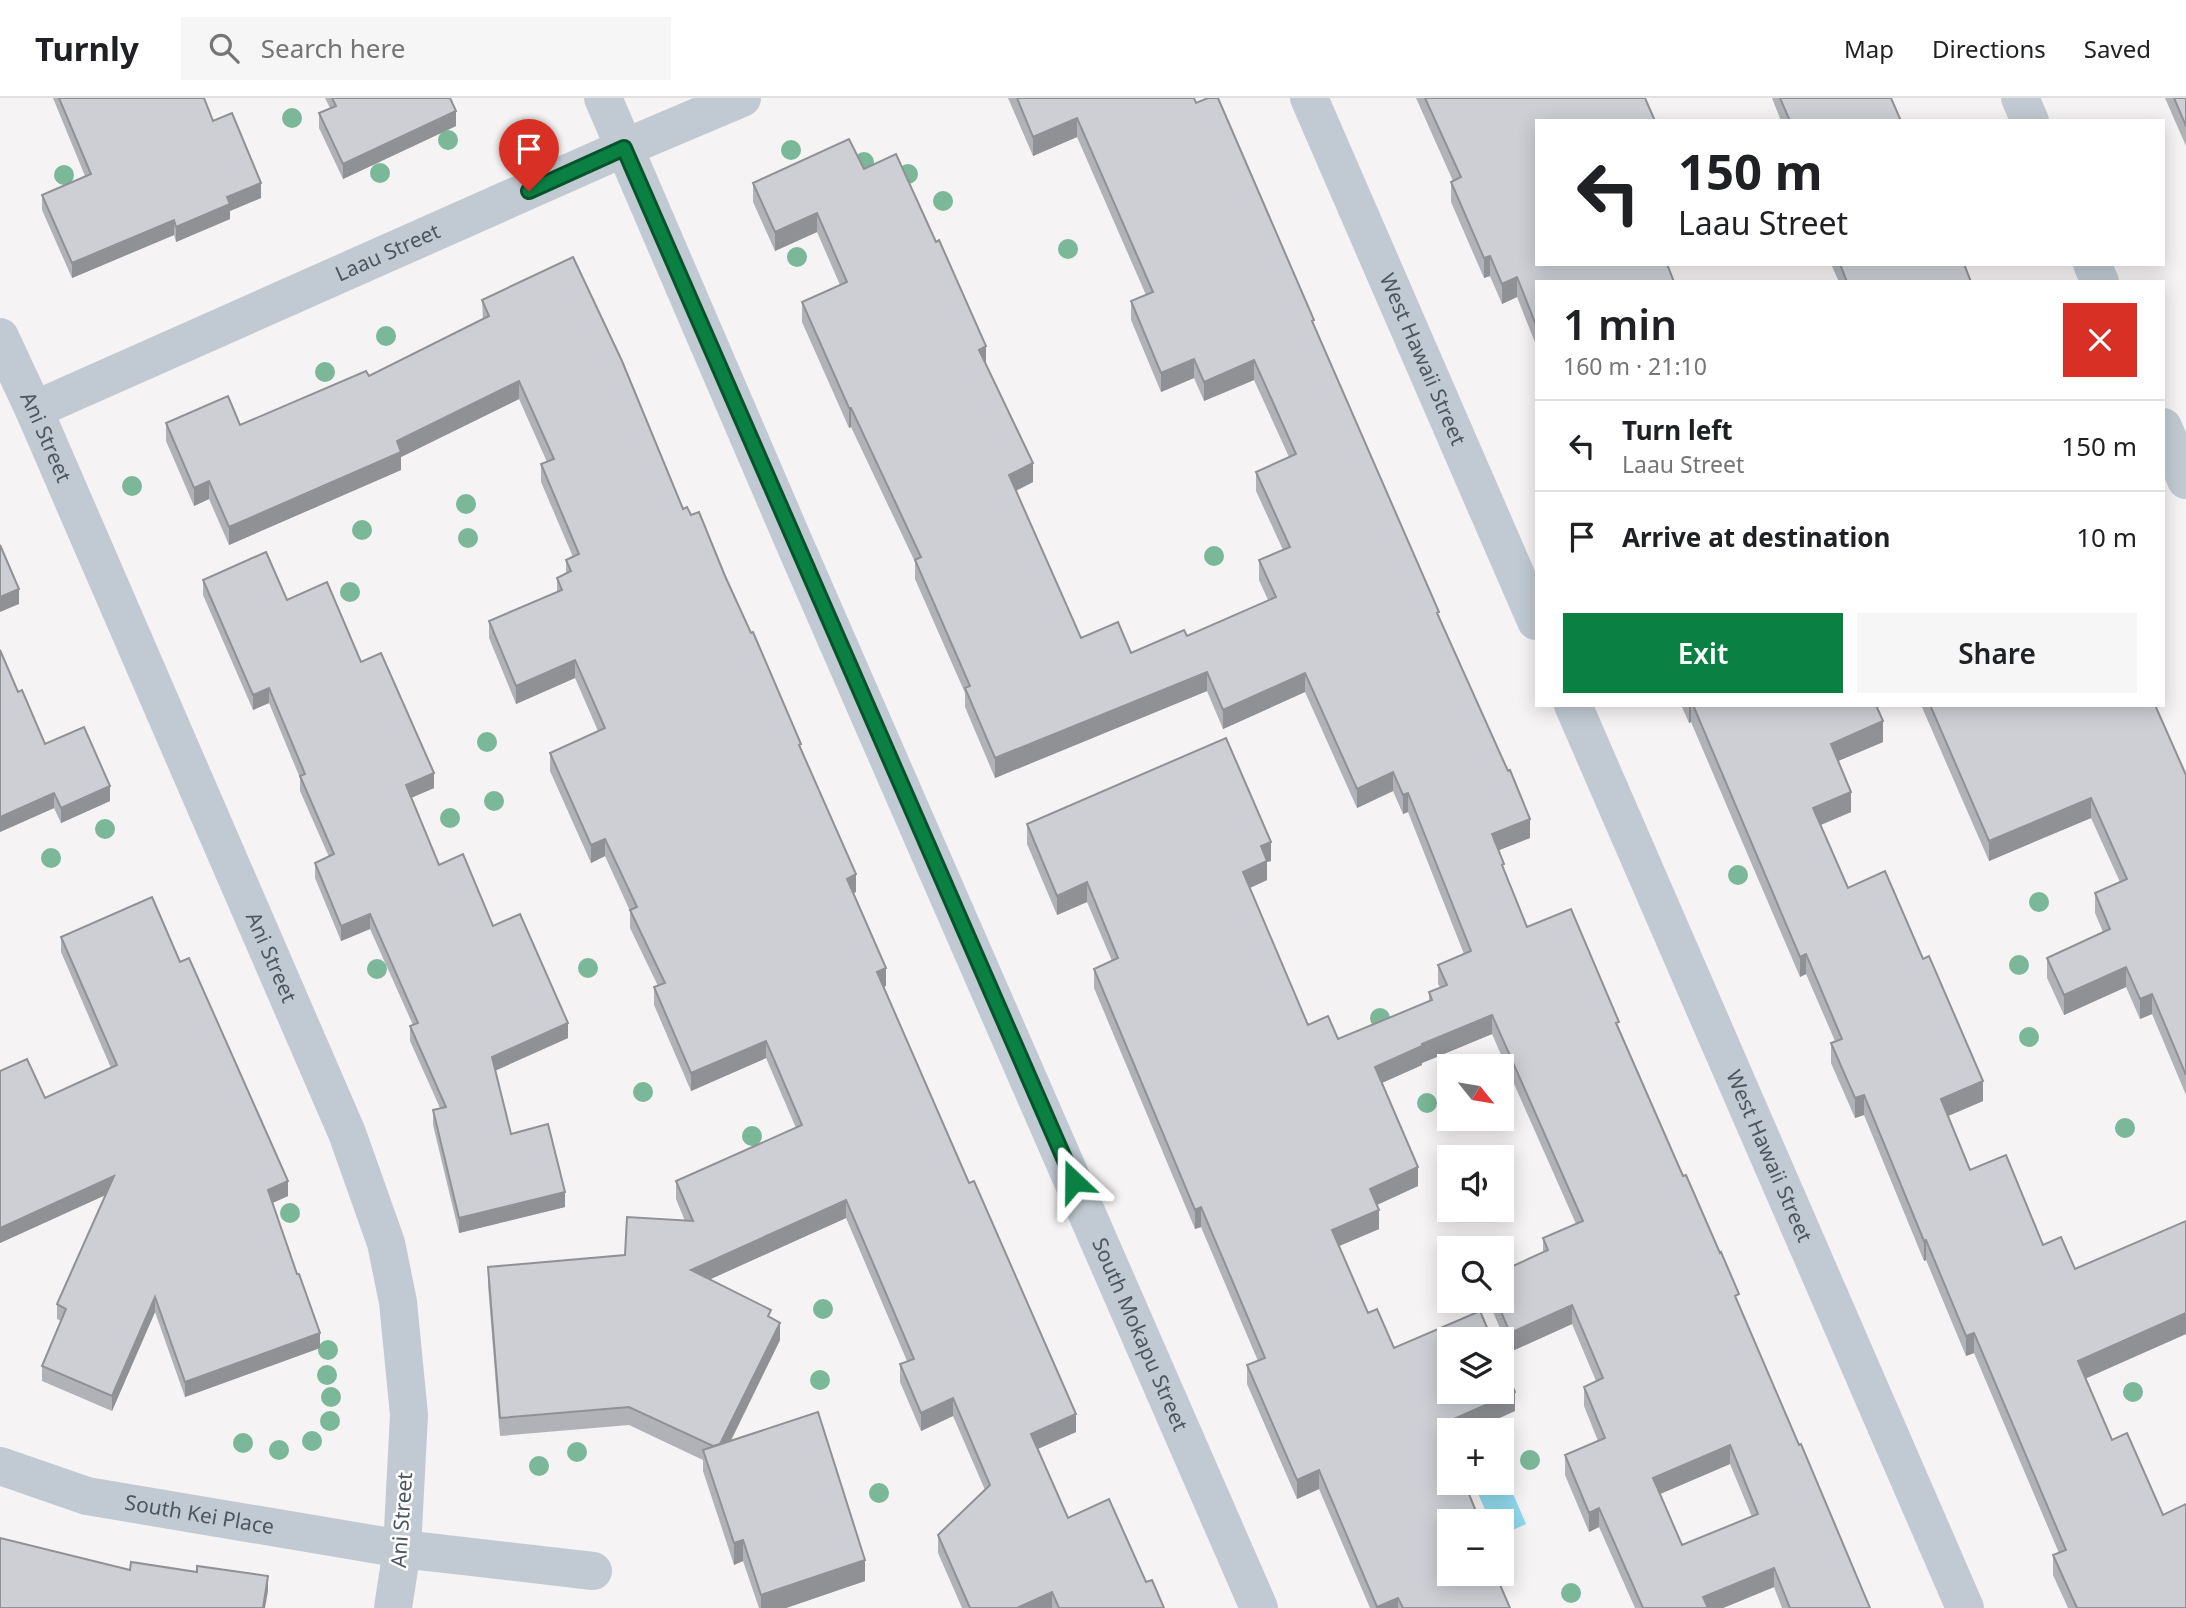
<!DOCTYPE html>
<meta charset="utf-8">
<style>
:root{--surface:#fff;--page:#f6f6f6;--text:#202124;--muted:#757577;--line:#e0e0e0;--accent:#0b8043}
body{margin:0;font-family:"Noto Sans",sans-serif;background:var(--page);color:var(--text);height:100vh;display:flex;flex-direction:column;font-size:26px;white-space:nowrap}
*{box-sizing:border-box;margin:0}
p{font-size:23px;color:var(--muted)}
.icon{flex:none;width:38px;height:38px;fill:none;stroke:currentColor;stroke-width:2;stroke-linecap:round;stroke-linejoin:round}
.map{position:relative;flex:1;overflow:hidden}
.side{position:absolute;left:1535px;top:182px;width:630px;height:427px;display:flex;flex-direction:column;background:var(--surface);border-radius:0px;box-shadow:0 4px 18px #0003}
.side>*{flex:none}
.hud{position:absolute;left:1535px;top:21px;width:630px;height:147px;border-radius:0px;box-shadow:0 4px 18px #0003;background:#fff;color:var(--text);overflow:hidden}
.needle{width:46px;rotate:120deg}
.fabs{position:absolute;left:1437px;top:956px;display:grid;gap:14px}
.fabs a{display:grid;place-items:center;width:77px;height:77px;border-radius:0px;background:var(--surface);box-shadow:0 4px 18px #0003;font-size:35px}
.pin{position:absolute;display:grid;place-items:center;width:60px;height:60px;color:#fff;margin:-72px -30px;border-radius:50% 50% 50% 0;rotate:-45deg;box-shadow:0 0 7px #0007}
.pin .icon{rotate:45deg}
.me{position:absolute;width:77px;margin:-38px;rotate:337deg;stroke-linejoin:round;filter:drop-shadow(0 0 5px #0008)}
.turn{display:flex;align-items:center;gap:24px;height:147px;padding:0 28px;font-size:32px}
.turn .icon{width:91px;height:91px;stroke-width:2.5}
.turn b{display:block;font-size:49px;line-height:60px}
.round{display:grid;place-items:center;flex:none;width:74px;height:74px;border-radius:0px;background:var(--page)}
.summary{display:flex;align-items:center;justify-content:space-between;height:119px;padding:0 28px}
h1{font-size:42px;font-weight:600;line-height:52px}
.button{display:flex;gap:14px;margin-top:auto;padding:14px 28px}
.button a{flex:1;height:80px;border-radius:0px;background:var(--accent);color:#fff;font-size:28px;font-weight:600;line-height:80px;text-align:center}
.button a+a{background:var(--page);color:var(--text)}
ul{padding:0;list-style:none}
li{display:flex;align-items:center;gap:21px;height:91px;padding:0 28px;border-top:2px solid var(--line)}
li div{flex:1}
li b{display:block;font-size:26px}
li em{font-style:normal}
header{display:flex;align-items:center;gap:42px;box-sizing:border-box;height:98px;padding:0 35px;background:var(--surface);border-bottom:2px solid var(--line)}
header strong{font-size:33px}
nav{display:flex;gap:38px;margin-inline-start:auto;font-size:24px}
.search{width:490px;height:63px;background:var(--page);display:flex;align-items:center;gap:18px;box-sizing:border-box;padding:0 24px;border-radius:0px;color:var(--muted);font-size:26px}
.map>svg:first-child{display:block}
</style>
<header>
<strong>Turnly</strong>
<div class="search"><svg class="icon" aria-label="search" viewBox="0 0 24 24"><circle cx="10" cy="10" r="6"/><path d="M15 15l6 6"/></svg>Search here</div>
<nav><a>Map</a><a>Directions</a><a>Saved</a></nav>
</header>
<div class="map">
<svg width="2186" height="1510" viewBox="0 0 2186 1510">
<rect width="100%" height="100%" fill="#f5f3f3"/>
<!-- water -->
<path fill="#90daee" d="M1502 1370 1526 1426 1502 1437V1423H1490L1473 1384H1502Z"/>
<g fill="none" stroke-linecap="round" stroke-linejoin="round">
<!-- minor -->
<g stroke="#c1cad2" stroke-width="38">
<path id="s1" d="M603 0 796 449 1259 1510"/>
<path id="s2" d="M1309 0 1536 523"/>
<path d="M2020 0 2030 23"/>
<path d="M2092 166 2100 184"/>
<path id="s3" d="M0 239 34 312 347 1035 386 1145 398 1204 409 1317 402 1451 393 1510"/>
<path id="s4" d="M34 312 624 50 742 0"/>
<path d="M2163 329 2186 382"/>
<path id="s5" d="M1573 607 1965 1510"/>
<path id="s6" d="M0 1368 87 1398 402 1451 593 1473"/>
</g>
</g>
<!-- trees -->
<g fill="#7bb799">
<circle cx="292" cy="20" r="10"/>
<circle cx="448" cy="42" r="10"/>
<circle cx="791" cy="52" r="10"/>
<circle cx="864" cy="64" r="10"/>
<circle cx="380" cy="75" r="10"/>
<circle cx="908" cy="76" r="10"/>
<circle cx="64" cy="77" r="10"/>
<circle cx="943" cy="103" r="10"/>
<circle cx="1068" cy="151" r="10"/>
<circle cx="797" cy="159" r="10"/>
<circle cx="386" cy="238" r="10"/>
<circle cx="325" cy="274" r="10"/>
<circle cx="132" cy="388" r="10"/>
<circle cx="466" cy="406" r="10"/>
<circle cx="362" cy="432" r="10"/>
<circle cx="468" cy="440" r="10"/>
<circle cx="1214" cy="458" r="10"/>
<circle cx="350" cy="494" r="10"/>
<circle cx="487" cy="644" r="10"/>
<circle cx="494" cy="703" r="10"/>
<circle cx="450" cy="720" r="10"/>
<circle cx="105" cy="731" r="10"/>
<circle cx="51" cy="760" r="10"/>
<circle cx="1738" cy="777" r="10"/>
<circle cx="2039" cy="804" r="10"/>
<circle cx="2019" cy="867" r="10"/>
<circle cx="588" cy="870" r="10"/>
<circle cx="377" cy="871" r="10"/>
<circle cx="1380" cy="920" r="10"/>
<circle cx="2029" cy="939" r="10"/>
<circle cx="643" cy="994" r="10"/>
<circle cx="1427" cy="1005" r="10"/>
<circle cx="2125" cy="1030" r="10"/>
<circle cx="752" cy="1038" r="10"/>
<circle cx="290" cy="1115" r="10"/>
<circle cx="823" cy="1211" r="10"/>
<circle cx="328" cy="1252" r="10"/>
<circle cx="327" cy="1277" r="10"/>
<circle cx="820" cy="1282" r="10"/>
<circle cx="2133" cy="1294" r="10"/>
<circle cx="331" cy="1299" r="10"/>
<circle cx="330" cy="1323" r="10"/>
<circle cx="312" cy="1343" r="10"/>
<circle cx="243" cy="1345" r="10"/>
<circle cx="279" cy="1352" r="10"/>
<circle cx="577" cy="1354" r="10"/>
<circle cx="1530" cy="1362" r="10"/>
<circle cx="539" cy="1368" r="10"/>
<circle cx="879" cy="1395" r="10"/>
<circle cx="1571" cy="1495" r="10"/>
</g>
<!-- wall -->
<g fill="#b0b2b7" fill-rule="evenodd">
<path d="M53 0H204L213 23 261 100 230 113V121L176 144 174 137 72 180 42 112V97L85 78Z"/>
<path d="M325 0H450L456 28 343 81 319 30V15L330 10Z"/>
<path d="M1008 0H1194L1314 229 1439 521 1530 740 1499 752 1504 772 1527 829 1619 931 1870 1510H1782L1774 1489 1723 1510H1635L1599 1429 1589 1434 1565 1377V1357L1598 1343 1584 1308V1289L1596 1283 1572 1226 1510 1254 1488 1202H1502L1543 1154V1140L1576 1126 1492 936 1422 965V967L1382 985 1418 1088 1377 1107 1379 1131 1339 1148 1368 1215 1394 1250 1515 1313 1449 1332V1342L1446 1343 1449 1423 1510 1510H1370L1319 1391 1297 1401 1247 1286V1267L1258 1263 1201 1129 1195 1131 1094 890V871L1112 863 1087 804 1057 817 1027 746V726L1271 763 1267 764V782L1250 790 1308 927 1338 941 1429 903V894L1440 889 1438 886V867L1464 856 1408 714 1403 716 1393 693 1357 710 1305 594 1223 631 1207 593 995 680 965 609V595L915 481V464L851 329 849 330 802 224V204L840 187 817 134 775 153 753 104V85L864 71 986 267 1033 384 1016 393 1081 540 1131 555 1187 538 1268 502 1259 482V462L1283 452 1256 393V374L1289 359 1254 282 1204 303 1194 280 1161 294 1131 222V203L1146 197 1077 39 1033 58ZM1730 1366 1752 1419 1682 1447 1660 1396Z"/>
<path d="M1416 0H1645L1536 184V247L1517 199 1502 206 1490 178 1484 180 1451 104V84L1453 83Z"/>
<path d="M1772 0H1891L1901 23H1781Z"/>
<path d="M2165 0H2186V48Z"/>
<path d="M1831 166H1964L1971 184H1839Z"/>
<path d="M482 202 683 411 725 478 801 650 856 794 854 795 886 888 883 889 1076 1334 1037 1351 1068 1420 1146 1484 1164 1510H962L938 1455V1437L985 1392 953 1318 921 1333 900 1284V1266L907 1263 846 1120 710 1181 771 1220 780 1242 731 1343 865 1483 786 1510H759L743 1463 734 1467 703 1373V1362L629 1327 500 1338 488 1187V1169L625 1157 685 1123 676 1101V1083L796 1030 766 960 691 993 654 907V889L658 888 630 830V813L605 758 591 765 550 673V655L598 633 575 580 516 606 489 540V523L557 494V480L566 475V462L573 459 541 384V366L547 364 519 301 401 359V372L229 447 209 401 194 408 166 343V325L240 327 369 278 483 222Z"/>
<path d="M203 482 287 502 361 564 434 690 411 700 439 767 493 828 568 940 495 973 511 1036 565 1109 459 1135 433 1027V1012L440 1010 410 943V928L413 927 370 831 341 843 315 780V765L329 759 300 693V680L269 605 253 612 203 497Z"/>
<path d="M0 552 18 594 45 646 110 703 61 725 54 710 0 734Z"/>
<path d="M1681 607H1876L1883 644 1838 663 1851 714 1821 727 1848 790 1983 1003 1948 1018 1970 1072 2043 1147 2075 1171 2186 1236 2085 1280 2186 1510H2068L2053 1477V1457L2059 1455 1974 1255 1966 1258 1926 1162 1924 1163 1864 1017 1855 1020 1831 965V945L1835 943 1806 876 1800 879 1691 624 1689 625Z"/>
<path d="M1921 607H2155L2186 677V997L2152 916 2140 921 2126 889 2064 917 2047 880V860L2103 834 2095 815V795L2120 784 2091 720 1989 763Z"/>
<path d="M61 839 180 864 288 1098 272 1105 320 1250 185 1299 155 1214 112 1313 42 1283V1268L61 1223 57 1221V1206L106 1097 0 1145V973L45 1000 111 970 61 854Z"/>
</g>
<!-- shaded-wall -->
<g fill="#909195">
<path d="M456 13V28L343 81V66Z"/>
<path d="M1077 20V39L1033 58V39Z"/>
<path d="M261 85V100L230 113V121L176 144V129L227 99Z"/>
<path d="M817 115V134L775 153V134Z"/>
<path d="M174 122V137L72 180V165Z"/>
<path d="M1490 158V178L1484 180V160Z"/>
<path d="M1517 179V199L1502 206V186Z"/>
<path d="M986 248V267L979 252Z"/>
<path d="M1194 261V280L1161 294V275Z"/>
<path d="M1254 262V282L1204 303V284Z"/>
<path d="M519 283V301L401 359V372L229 447V429L397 343Z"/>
<path d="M849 310H851V329L849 330Z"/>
<path d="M1033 365V384L1009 396V377Z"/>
<path d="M209 383V401L194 408V390Z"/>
<path d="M19 491V506L0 514V499Z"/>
<path d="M575 562V580L516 606V588Z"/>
<path d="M1207 574V593L995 680V660Z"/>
<path d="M1305 575V594L1223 631V612Z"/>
<path d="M269 590V605L253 612V597Z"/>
<path d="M1689 607H1691V624L1689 625Z"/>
<path d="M1883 623V644L1831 666V646Z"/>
<path d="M1393 674V693L1357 710V691Z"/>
<path d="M434 675V690L406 702V687Z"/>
<path d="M110 688V703L61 725V710Z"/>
<path d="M1851 694V714L1813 730V710Z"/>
<path d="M54 695V710L0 734V719Z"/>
<path d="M1408 695V714L1403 716V697Z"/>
<path d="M2091 700V720L1989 763V743Z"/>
<path d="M1530 721V740L1492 755V736Z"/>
<path d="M605 741V758L591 765V747Z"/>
<path d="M1271 744V763L1267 764V782L1243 793V774L1261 748Z"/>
<path d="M856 776V794L847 798V781Z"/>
<path d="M1087 784V804L1057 817V798Z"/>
<path d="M370 816V831L341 843V828Z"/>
<path d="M1806 856V876L1800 879V859Z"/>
<path d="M2126 869V889L2064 917V897Z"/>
<path d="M886 870V888L877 892V874Z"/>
<path d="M2152 896V916L2140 921V901Z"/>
<path d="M1492 917V936L1422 965V967L1375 988V969L1422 946Z"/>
<path d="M568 925V940L492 974V959Z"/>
<path d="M766 943V960L691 993V975Z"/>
<path d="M1983 983V1003L1941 1021V1001Z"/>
<path d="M1864 997V1017L1855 1020V1000Z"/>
<path d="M1418 1069V1088L1370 1110V1091Z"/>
<path d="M114 1078V1093L0 1145V1130Z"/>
<path d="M288 1083V1098L268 1107V1092Z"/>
<path d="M565 1094V1109L459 1135V1120Z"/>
<path d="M846 1102V1120L691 1190V1172Z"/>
<path d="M1201 1109V1129L1195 1131V1112Z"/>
<path d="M1379 1112V1131L1332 1151V1132Z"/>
<path d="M1926 1142V1162L1924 1163V1143Z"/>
<path d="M155 1199V1214L112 1313V1298Z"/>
<path d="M1572 1207V1226L1510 1254V1235Z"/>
<path d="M2186 1215V1236L2078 1284V1263Z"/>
<path d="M780 1225V1242L718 1368V1350Z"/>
<path d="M320 1235V1250L185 1299V1284Z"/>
<path d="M1974 1235V1255L1966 1258V1238Z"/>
<path d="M1515 1294V1313L1473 1332H1449V1342L1440 1346V1327Z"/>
<path d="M953 1300V1318L921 1333V1315Z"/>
<path d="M1076 1316V1334L1031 1354V1336Z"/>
<path d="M1730 1347V1366L1653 1399V1380Z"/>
<path d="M1319 1372V1391L1297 1401V1382Z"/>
<path d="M1599 1410V1429L1589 1434V1415Z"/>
<path d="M743 1442V1463L734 1467V1445Z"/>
<path d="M865 1462V1483L786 1510H761V1497Z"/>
<path d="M1774 1470V1489L1723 1510H1703V1499Z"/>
<path d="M268 1478V1493L265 1510H263Z"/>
<path d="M1052 1494V1510H1017Z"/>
<path d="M1398 1500V1510H1377V1509Z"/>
</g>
<!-- building -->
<g fill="#cdcfd5" stroke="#909195" stroke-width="2" fill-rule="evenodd">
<path d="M59 0H204L213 23 232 15 261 85 227 99 230 106 176 129 174 122 72 165 42 97 91 76Z"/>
<path d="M332 0H450L456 13 343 66 319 15 336 8Z"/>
<path d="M1017 0H1194L1196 5 1208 0H1218L1314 222 1312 223 1439 514 1437 515 1508 673 1510 672 1530 721 1492 736 1504 766 1502 767 1527 829 1571 811 1619 924 1616 925 1683 1078 1686 1077 1720 1155 1721 1154 1739 1196 1735 1198 1799 1347 1801 1346 1870 1510H1790L1774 1470 1703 1499 1708 1510H1643L1599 1410 1589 1415 1565 1357 1605 1340 1584 1289 1603 1280 1572 1207 1510 1235 1496 1202H1502V1173L1548 1152 1543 1140 1583 1123 1492 917 1422 946V948L1375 969 1418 1069 1370 1091 1379 1112 1332 1132 1368 1215 1377 1211 1394 1250 1480 1213 1492 1241H1449V1293H1502V1264L1515 1294 1440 1327 1449 1349V1384H1464L1480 1423H1449V1475H1495L1510 1510H1403L1398 1500 1377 1509 1319 1372 1297 1382 1247 1267 1265 1260 1201 1109 1195 1112 1094 871 1118 860 1087 784 1057 798 1027 726 1226 640 1271 744 1261 748 1267 763 1243 774 1308 927 1328 918 1338 941 1432 902 1429 894 1447 887 1438 867 1471 853 1408 695 1403 697 1393 674 1357 691 1305 575 1223 612 1207 574 995 660 965 590 970 588 915 462 921 459 851 310H849L802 204 847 184 817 115 775 134 753 85 849 41 864 71 896 56 936 144 939 142 986 248 979 252 1033 365 1009 377 1081 540 1118 524 1131 555 1184 532 1187 538 1276 499 1259 462 1290 449 1256 374 1296 356 1254 262 1204 284 1194 261 1161 275 1131 203 1153 194 1077 20 1033 39ZM1730 1347 1758 1416 1682 1447 1653 1380Z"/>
<path d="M1425 0H1645L1655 23H1536V166H1667L1674 184H1536V227L1517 179 1502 186 1490 158 1484 160 1451 84 1461 79Z"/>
<path d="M1780 0H1891L1901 23H1790Z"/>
<path d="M2174 0H2186V28Z"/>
<path d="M573 159 622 263 683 411 687 409 691 417 699 414 725 478 751 535 753 534 801 646 799 647 856 776 847 781 886 870 877 874 969 1085 974 1083 1076 1316 1031 1336 1068 1420 1109 1401 1146 1484 1152 1482 1164 1510H1059L1052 1494 1017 1510H970L938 1437 990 1387 953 1300 921 1315 900 1266 914 1261 846 1102 691 1172 771 1212 768 1218 780 1225 720 1346 713 1348 629 1309 500 1320 488 1169 625 1157 627 1119 693 1123 676 1083 802 1027 766 943 691 975 654 889 665 885 630 812 637 809 605 741 591 747 550 655 605 630 575 562 516 588 489 523 562 492 557 480 571 473 566 462 579 456 541 366 554 361 519 283 397 343 401 354 229 429 209 383 194 390 166 325 228 298 240 327 366 273 369 278 489 218 482 202Z"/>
<path d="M1840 166H1964L1971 184H1847Z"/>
<path d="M0 447 19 491 0 499Z"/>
<path d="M266 454 287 502 327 484 361 564 381 555 434 675 406 687 439 767 463 756 493 828 520 816 568 925 492 959 511 1036 548 1026 565 1094 459 1120 433 1012 446 1009 410 928 418 925 370 816 341 828 315 765 334 756 300 678 305 676 269 590 253 597 203 482Z"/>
<path d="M0 552 18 594 22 592 45 646 84 629 110 688 61 710 54 695 0 719Z"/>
<path d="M1693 607H1876L1883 623 1831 646 1851 694 1813 710 1848 790 1885 773 1923 861 1929 858 1983 983 1941 1001 1970 1072 2006 1057 2043 1147 2061 1139 2075 1171 2186 1123V1215L2078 1263 2112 1342 2127 1335 2163 1417 2186 1406V1510H2077L2053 1457 2066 1452 1974 1235 1966 1238 1926 1142 1924 1143 1864 997 1855 1000 1831 945 1842 941 1806 856 1800 859Z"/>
<path d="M1930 607H2155L2186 677V977L2152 896 2140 901 2126 869 2064 897 2047 860 2110 831 2095 795 2127 781 2091 700 1989 743Z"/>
<path d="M152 799 180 864 189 860 288 1083 268 1092 297 1176H299L320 1235 185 1284 155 1199 112 1298 42 1268 66 1211 57 1206 114 1078 0 1130V973L27 961 45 1000 117 967 61 839Z"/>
<path d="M818 1314 865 1462 761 1497 743 1442 734 1445 703 1352Z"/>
<path d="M0 1440 130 1472 131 1464 197 1474V1468L268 1478 263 1510H0Z"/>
</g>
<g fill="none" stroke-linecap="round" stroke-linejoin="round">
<defs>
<path id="route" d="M529 93 624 50 1074 1083"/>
</defs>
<!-- route casing -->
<use href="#route" stroke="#07532c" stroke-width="18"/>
<!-- route -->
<use href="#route" stroke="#0b8043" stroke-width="12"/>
</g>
<g text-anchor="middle" stroke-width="5" stroke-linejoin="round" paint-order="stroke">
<!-- street labels -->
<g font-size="21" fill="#4a5661" stroke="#fff">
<text dy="7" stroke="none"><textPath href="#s4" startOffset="387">Laau Street</textPath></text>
<text dy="7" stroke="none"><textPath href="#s2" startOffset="285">West Hawaii Street</textPath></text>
<text dy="7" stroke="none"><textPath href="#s3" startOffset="110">Ani Street</textPath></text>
<text dy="7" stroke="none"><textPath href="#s3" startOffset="677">Ani Street</textPath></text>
<text dy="7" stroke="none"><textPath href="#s5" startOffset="492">West Hawaii Street</textPath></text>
<text dy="7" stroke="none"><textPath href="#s1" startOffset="1348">South Mokapu Street</textPath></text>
<text dy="7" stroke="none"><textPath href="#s6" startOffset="206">South Kei Place</textPath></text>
<text transform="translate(402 1422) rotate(-86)" y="7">Ani Street</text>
</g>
</g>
</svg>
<div class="fabs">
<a><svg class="needle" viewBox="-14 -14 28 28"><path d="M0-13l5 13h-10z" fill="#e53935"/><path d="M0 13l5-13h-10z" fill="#757577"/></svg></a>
<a><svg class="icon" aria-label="sound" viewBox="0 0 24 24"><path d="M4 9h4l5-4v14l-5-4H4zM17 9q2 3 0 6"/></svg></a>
<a><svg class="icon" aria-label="search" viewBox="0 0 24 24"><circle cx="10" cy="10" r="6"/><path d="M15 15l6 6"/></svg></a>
<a><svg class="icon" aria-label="layers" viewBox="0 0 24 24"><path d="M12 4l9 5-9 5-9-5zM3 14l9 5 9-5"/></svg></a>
<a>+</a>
<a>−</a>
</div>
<div class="pin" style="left:529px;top:93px;background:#d93025"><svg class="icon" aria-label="arrive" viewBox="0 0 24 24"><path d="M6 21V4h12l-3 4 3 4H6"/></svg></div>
<svg class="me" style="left:1074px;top:1083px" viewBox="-20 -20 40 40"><path d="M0-17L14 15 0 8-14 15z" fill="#0b8043" stroke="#fff" stroke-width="4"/></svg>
<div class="hud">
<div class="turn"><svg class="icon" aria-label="left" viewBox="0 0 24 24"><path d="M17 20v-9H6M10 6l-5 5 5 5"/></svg><div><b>150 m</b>Laau Street</div></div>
</div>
<section class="side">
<div class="summary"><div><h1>1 min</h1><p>160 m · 21:10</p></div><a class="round" style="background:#d93025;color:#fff"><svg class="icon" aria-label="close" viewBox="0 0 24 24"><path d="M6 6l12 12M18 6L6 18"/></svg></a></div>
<ul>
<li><svg class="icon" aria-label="left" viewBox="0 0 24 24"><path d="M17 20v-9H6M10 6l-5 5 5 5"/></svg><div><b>Turn left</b><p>Laau Street</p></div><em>150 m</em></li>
<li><svg class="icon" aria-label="arrive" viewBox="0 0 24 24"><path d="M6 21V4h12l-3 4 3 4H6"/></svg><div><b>Arrive at destination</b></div><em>10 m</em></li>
</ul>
<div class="button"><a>Exit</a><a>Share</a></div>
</section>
</div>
